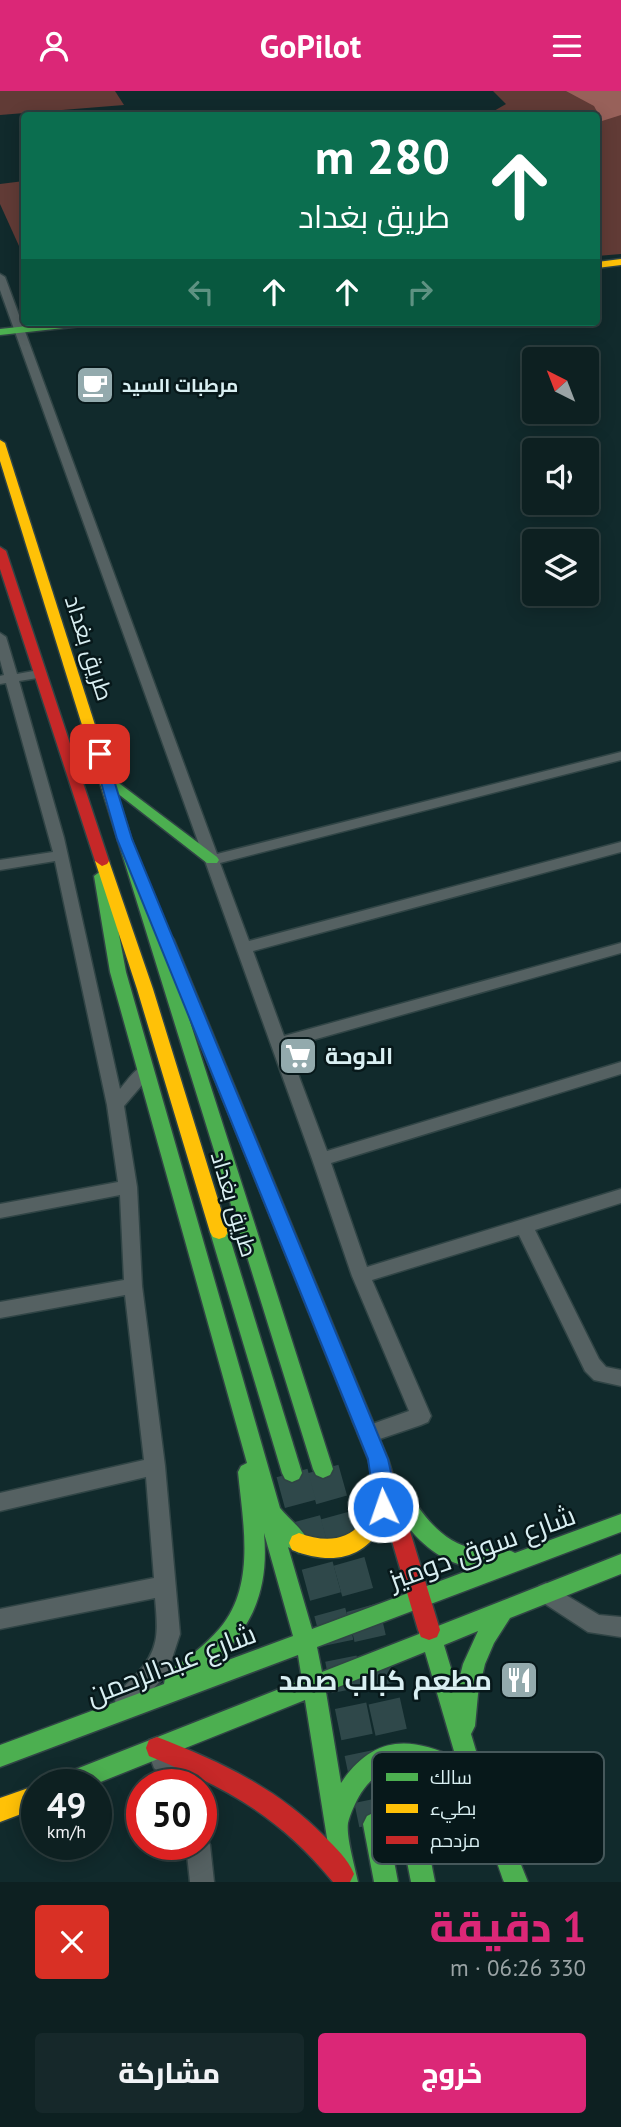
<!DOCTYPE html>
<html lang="ar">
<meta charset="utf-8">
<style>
:root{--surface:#0d2021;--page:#16282a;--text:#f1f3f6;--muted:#9aa3a5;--line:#2d3e3f;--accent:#db2777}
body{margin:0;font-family:"PT Sans",Cairo,sans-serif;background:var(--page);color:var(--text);direction:rtl;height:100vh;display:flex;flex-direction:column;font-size:26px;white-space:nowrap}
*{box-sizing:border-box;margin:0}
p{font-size:23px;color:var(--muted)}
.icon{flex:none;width:38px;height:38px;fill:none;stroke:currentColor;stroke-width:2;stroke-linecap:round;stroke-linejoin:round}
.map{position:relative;height:1791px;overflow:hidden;direction:ltr}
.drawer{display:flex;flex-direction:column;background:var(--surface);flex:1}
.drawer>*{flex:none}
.guide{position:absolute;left:21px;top:21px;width:579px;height:214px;border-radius:7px;box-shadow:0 4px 18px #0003,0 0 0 2px var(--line);direction:rtl;background:#0b6e4f;color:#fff;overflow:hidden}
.needle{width:46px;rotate:318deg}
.fabs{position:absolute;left:522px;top:256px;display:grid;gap:14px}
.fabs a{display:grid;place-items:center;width:77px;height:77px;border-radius:7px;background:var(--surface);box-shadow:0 4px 18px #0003,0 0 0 2px var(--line);font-size:35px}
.speed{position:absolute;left:21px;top:1678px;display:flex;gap:14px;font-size:35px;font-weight:700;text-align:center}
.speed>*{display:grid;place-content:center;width:91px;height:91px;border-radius:50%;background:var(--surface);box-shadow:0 4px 18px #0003,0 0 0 2px var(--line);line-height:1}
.speed small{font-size:18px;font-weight:400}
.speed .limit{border:10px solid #d22;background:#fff;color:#111}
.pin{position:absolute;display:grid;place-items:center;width:60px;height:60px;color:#fff;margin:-30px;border-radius:14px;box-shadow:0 4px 10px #0006}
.me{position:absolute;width:77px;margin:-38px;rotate:357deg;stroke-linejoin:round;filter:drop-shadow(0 0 5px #0008)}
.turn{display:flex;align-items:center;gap:24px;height:147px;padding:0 35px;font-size:32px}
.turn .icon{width:91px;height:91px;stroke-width:2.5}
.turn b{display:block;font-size:49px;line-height:60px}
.lanes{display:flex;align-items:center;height:66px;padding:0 35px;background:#0003;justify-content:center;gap:35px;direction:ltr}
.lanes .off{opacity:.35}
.round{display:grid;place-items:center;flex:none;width:74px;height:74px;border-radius:7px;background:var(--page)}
.head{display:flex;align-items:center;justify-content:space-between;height:119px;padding:0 35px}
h1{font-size:42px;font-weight:800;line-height:52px;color:var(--accent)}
.action{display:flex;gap:14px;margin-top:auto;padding:14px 35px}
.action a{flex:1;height:80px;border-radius:7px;background:var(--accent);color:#fff;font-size:28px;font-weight:800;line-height:80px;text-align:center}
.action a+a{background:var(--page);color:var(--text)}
header{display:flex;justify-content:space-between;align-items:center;height:91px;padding:0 35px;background:var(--accent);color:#fff;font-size:32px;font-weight:800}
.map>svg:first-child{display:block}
</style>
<header><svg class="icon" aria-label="menu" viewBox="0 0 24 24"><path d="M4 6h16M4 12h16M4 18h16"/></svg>GoPilot<svg class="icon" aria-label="person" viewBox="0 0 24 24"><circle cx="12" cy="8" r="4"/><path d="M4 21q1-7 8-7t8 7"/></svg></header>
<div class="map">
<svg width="621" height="1791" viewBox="0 0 621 1791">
<rect width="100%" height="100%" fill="#112a2c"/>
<!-- green -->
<g fill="#613b36">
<path d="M0 0H115L124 14 0 24Z"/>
<path d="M493 0H621V163L597 165V24H487L506 13Z"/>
<path d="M24 90V166L0 113V93Z"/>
</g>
<!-- water -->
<path fill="#98615a" d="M566 0H621V24L602 30 594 15Z"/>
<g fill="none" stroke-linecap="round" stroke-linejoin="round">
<!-- primary-tunnel -->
<g stroke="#2f484a" stroke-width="32" stroke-dasharray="32 16" stroke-linecap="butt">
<path d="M323 1378 368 1538 410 1725"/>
<path d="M292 1382 336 1544 375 1733"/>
</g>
<defs>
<g id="street">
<path d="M0 183 5 186 217 763 621 661V669L220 772 249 850 621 751V761L253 860 284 945 621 852V862L288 956 327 1060 621 971V983L331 1072 367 1176 621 1098V1112L535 1139 599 1268 606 1276 621 1279V1295L594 1289 585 1280 519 1144 372 1189 431 1325 428 1331 421 1334 368 1352 361 1349 358 1343 361 1337 409 1320 352 1185 312 1068 0 199Z"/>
<path d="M0 542 6 546 17 583 39 579 45 583 44 586 19 590 64 747 120 998C129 988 138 971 152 976L154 980 124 1015 137 1096 142 1195 165 1375 180 1543 167 1583 134 1618 126 1621 118 1618 115 1610C119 1599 128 1592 136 1584 160 1558 158 1541 155 1507L0 1538V1518L154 1487 146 1386 0 1420V1402L144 1369 125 1204 0 1227V1211L124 1189 120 1104 0 1127V1113L118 1091 107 1014 55 770 0 779V769L53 761 6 592 0 593V585L4 584 0 569Z"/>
<path d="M546 1492 599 1524 621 1526V1546L588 1541 539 1509 535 1502 539 1495Z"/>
<path d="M162 1658 187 1674 198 1694H174L154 1677 151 1669 154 1661Z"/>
<path d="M201 1744 206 1746 210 1754 214 1791H190L186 1754H201Z"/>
</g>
<g id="fast">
<path d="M64 231H96L91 234 0 244V238Z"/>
<path d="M108 684 217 766 219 769 217 772H207L103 691 101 688 103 685Z"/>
<path d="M125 745 132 750 163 845H171L174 849 373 1331 370 1337 363 1340 356 1337 353 1331 185 915 333 1378 330 1384 323 1387 316 1384 313 1378 118 750Z"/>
<path d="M101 780 108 785 126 881 280 1417C289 1428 304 1439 309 1452L306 1459 299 1462 288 1456 312 1538 475 1477C434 1472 403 1437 387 1401L390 1395 397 1392 404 1395C422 1422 441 1453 477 1458 490 1459 504 1456 515 1462L621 1423V1441L317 1556 322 1581 419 1543 421 1532 429 1529 437 1532 438 1535 621 1463V1483L510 1527 494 1552 485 1573 478 1603 475 1635 471 1643 479 1670 528 1791H504C498 1775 477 1709 467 1701 433 1672 389 1659 361 1702 356 1710 350 1723 348 1732 346 1746 355 1776 358 1791H334L305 1609 93 1694H53L56 1686 302 1589 298 1564 0 1676V1654L164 1593 166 1582C185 1569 205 1555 220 1537 256 1494 243 1433 238 1381L241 1375 247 1372 110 881 94 785ZM264 1442 293 1545 212 1575C253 1536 269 1499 264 1442ZM478 1540 463 1573 457 1597 444 1554ZM425 1561 456 1667C408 1644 372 1646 341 1692L326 1601Z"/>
<path d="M219 1134 225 1136 228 1141 302 1382 299 1388 292 1391 285 1388 282 1382 210 1141 213 1136Z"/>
<path d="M410 1713 418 1717 422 1725 435 1791H411L398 1725 402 1717Z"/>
<path d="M375 1721 383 1725 387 1733 398 1791H374L363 1733 367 1725Z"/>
</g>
<g id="slow">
<path d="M621 168V174L597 177V171Z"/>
<path d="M0 349 5 352 132 750 130 753 125 755 118 750 0 370Z"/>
<path d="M102 765 109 770 153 898 228 1141 225 1146 219 1148 213 1146 210 1141 137 898 95 770Z"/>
<path d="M384 1389 391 1392C396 1402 392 1413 388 1423 369 1469 333 1475 292 1459L289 1452 292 1445 299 1442C328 1453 356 1450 369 1418 373 1410 373 1400 377 1392Z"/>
<path d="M37 1694V1717L0 1731V1707Z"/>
</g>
<g id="jam">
<path d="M0 456 6 460 109 770 107 773 102 775 95 770 0 478Z"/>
<path d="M363 1322 370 1325 388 1368 440 1539 437 1546 429 1549 421 1546 418 1539 368 1368 353 1331 356 1325Z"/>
<path d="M157 1646C219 1670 277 1697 324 1745 335 1756 348 1768 354 1783L350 1791H333C279 1725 227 1697 149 1665L146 1657 149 1649Z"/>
</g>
</defs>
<!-- street casing -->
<use href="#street" stroke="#304445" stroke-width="3"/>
<!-- fast casing -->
<use href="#fast" stroke="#304445" stroke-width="3"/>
<!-- slow casing -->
<use href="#slow" stroke="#304445" stroke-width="3"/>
<!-- jam casing -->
<use href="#jam" stroke="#304445" stroke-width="3"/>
<!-- street -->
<use href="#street" fill="#556162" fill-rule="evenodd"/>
<!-- fast -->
<use href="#fast" fill="#4caf50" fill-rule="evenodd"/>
<!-- slow -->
<use href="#slow" fill="#ffc107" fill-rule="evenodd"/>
<!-- jam -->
<use href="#jam" fill="#c62828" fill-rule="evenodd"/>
</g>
<!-- route -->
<path fill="#1a73e8" stroke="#114b97" stroke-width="2" d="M100 659 106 663 132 748 388 1368C392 1386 398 1405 390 1423L383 1426 376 1423 368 1368 117 748 93 663Z"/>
<!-- icons -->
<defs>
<symbol id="cafe-square" viewBox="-11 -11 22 22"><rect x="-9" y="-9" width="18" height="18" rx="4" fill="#93aaad" stroke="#07181a"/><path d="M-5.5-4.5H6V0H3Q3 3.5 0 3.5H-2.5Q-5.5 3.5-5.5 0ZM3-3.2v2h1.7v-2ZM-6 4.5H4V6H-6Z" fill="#fff"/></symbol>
<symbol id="supermarket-square" viewBox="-11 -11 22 22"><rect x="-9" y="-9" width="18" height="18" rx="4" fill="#93aaad" stroke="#07181a"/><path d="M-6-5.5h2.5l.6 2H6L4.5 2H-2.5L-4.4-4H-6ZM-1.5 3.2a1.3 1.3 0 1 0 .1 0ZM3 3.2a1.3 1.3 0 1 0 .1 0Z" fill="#fff"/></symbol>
<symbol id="restaurant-square" viewBox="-11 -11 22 22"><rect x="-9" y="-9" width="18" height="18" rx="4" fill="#93aaad" stroke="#07181a"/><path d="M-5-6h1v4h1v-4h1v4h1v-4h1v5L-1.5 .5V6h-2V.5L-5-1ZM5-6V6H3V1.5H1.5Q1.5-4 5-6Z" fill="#fff"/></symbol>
</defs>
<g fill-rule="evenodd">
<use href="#cafe-square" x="73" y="272" width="44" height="44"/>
<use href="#supermarket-square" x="276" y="943" width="44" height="44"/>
<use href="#restaurant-square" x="497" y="1567" width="44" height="44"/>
</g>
<g text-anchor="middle" stroke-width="5" stroke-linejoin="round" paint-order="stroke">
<!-- far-poi labels -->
<g font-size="19" font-weight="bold" fill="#d9eff2" stroke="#07181a" text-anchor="start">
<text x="122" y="301">مرطبات السيد</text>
</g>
<!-- street labels -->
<g font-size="23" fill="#d9eff2" stroke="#07181a">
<text transform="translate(89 557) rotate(72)" y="8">طريق بغداد</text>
<text transform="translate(234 1113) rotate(73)" y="8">طريق بغداد</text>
</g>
<!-- poi labels -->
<g font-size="23" font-weight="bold" fill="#d9eff2" stroke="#07181a" text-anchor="start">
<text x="325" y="973">الدوحة</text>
</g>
<!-- near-street labels -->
<g font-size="28" fill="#d9eff2" stroke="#07181a">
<text transform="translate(482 1456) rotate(-20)" y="10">شارع سوق دوميز</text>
<text transform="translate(171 1573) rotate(-21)" y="10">شارع عبدالرحمن</text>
</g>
<!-- near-poi labels -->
<g font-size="28" font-weight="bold" fill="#d9eff2" stroke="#07181a" text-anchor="end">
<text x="492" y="1599">مطعم كباب صمد</text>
</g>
</g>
<!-- legend -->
<rect x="372" y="1661" width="232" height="112" rx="10" fill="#07181a" stroke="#46585b" stroke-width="2"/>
<rect x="386" y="1682" width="32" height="8" fill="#4caf50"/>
<rect x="386" y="1713" width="32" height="9" fill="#ffc107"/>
<rect x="386" y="1745" width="32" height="8" fill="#c62828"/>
<g font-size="19" fill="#d9eff2">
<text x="430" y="1693">سالك</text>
<text x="430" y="1724">بطيء</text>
<text x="430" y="1756">مزدحم</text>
</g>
</svg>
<div class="fabs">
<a><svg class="needle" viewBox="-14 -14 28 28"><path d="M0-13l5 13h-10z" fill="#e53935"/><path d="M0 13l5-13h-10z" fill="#9aa3a5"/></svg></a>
<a><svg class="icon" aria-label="sound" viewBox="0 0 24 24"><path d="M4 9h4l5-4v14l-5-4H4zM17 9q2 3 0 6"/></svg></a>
<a><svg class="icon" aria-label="layers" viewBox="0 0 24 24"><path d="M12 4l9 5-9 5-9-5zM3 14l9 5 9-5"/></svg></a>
</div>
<div class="speed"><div>49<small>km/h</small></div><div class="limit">50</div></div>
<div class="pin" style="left:100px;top:663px;background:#d93025"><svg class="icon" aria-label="arrive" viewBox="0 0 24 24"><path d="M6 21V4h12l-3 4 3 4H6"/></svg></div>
<svg class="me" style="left:383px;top:1416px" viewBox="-20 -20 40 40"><circle r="17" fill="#1a73e8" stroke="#fff" stroke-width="3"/><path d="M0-11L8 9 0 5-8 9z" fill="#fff"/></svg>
<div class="guide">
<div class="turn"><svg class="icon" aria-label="ahead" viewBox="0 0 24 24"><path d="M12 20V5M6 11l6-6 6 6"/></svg><div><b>280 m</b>طريق بغداد</div></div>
<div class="lanes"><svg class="icon off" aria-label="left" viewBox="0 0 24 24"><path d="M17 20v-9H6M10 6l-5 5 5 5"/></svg><svg class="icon" aria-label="ahead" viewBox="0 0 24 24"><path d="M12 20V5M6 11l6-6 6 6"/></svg><svg class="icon" aria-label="ahead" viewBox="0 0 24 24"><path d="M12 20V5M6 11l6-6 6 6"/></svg><svg class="icon off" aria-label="right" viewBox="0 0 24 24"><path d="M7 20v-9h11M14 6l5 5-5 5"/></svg></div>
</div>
</div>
<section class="drawer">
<div class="head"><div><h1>1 دقيقة</h1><p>330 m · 06:26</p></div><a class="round" style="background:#d93025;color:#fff"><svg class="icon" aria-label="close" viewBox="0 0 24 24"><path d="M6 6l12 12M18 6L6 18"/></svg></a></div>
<div class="action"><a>خروج</a><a>مشاركة</a></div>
</section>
